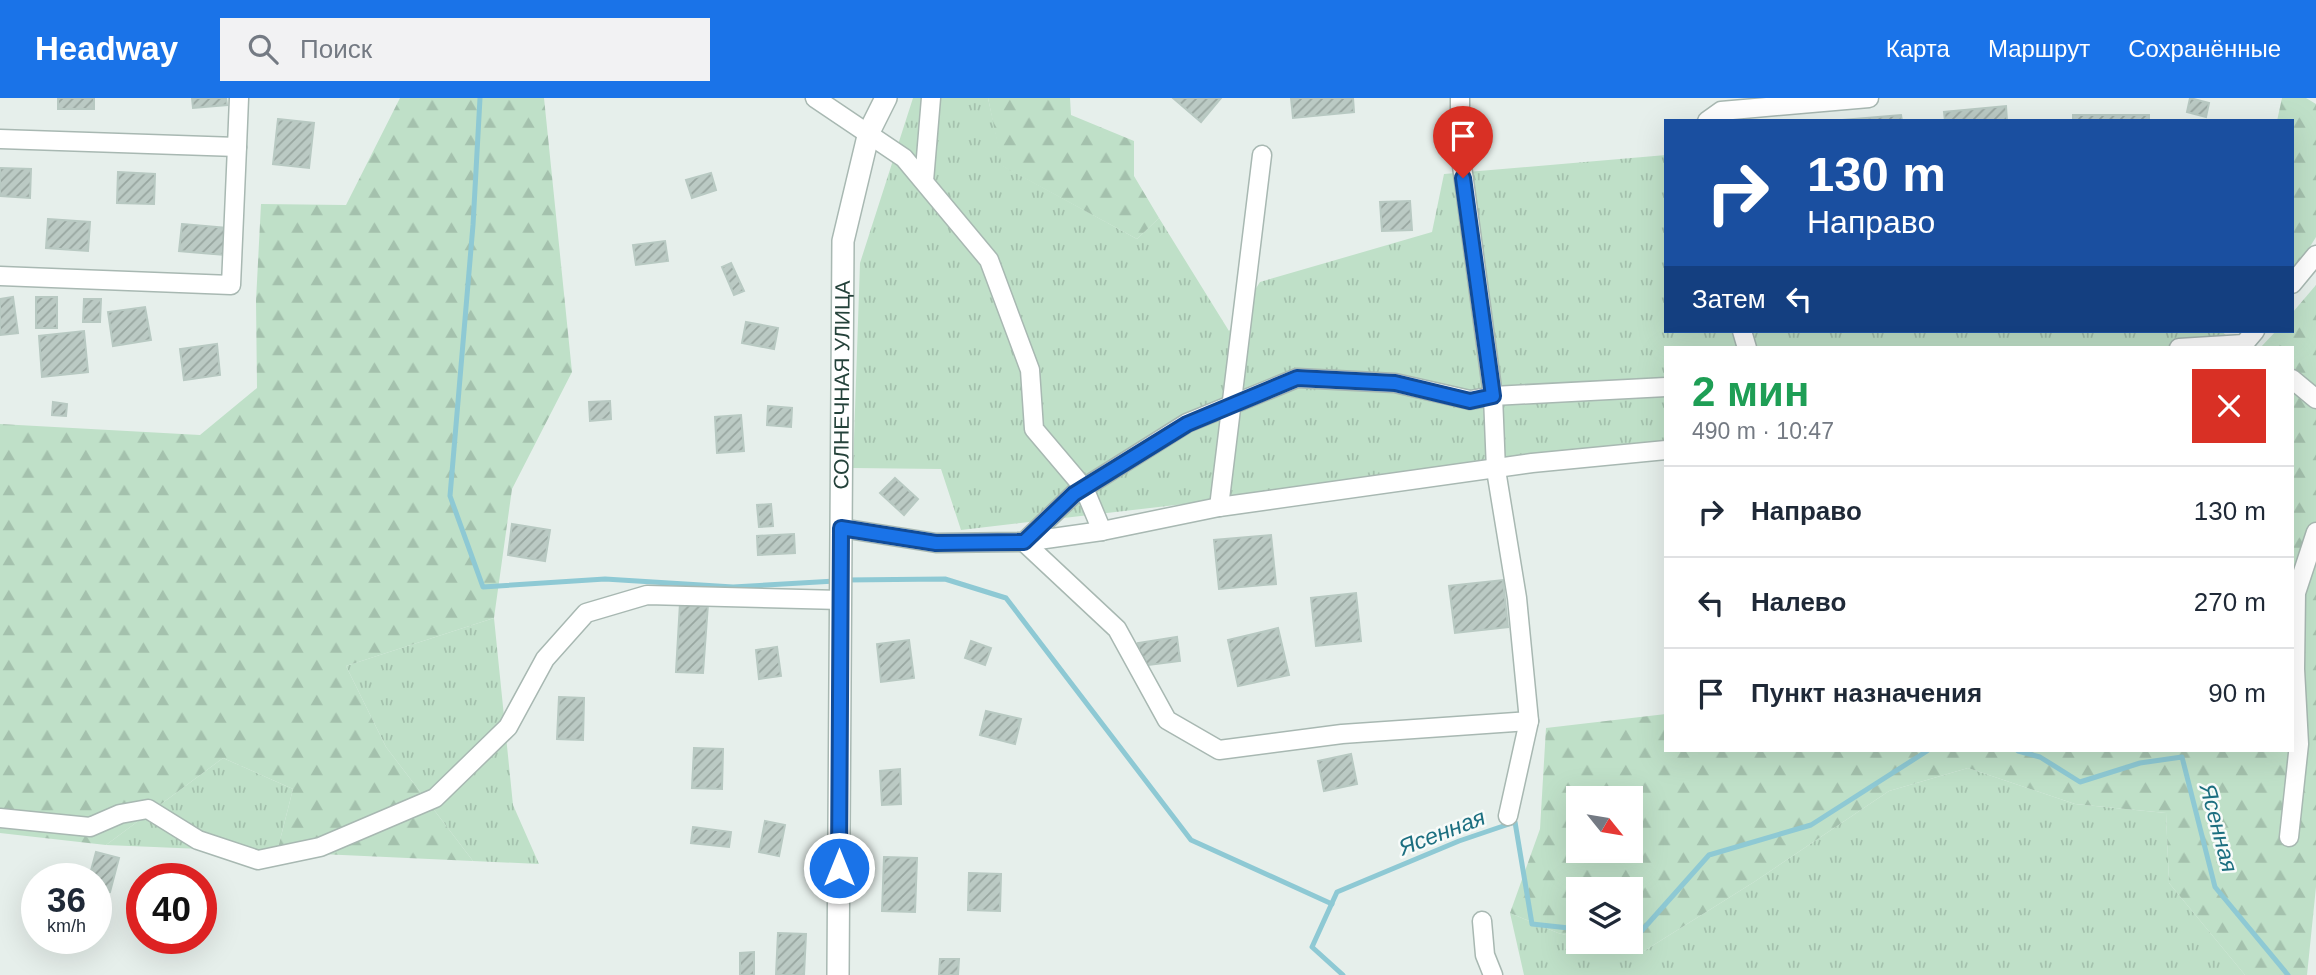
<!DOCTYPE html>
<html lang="ru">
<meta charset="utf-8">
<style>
:root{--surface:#fff;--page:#f2f2f3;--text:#1f2937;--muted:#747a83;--line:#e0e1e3;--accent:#1a73e8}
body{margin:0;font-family:Helvetica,sans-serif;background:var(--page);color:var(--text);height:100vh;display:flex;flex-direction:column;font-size:26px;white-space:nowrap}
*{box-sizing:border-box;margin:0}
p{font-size:23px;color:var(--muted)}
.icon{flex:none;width:38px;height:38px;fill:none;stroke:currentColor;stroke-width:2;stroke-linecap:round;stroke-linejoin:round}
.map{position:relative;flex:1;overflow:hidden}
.drawer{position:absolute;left:1664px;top:248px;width:630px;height:406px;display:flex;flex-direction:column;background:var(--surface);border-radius:0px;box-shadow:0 7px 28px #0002}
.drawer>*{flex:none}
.guide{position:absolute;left:1664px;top:21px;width:630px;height:214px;border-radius:0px;box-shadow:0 7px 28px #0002;background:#1a4fa0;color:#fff;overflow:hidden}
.needle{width:46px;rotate:120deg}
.fabs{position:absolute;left:1566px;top:688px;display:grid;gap:14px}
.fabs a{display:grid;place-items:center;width:77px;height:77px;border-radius:0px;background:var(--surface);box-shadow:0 7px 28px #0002;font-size:35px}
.speed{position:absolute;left:21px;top:765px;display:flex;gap:14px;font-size:35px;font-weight:700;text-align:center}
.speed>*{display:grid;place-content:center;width:91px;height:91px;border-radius:50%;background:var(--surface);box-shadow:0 7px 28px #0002;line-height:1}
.speed small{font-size:18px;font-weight:400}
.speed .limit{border:10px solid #d22;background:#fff;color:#111}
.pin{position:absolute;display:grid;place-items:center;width:60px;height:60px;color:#fff;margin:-72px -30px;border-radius:50% 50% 50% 0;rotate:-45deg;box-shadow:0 0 7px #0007}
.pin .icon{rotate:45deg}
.me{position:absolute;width:77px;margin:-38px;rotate:0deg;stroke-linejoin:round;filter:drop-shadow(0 0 5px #0008)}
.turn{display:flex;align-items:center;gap:24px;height:147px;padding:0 28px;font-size:32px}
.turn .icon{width:91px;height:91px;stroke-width:2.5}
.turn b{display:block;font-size:49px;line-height:60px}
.then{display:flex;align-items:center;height:66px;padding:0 28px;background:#0003;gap:14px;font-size:26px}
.round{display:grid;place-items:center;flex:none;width:74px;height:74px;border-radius:0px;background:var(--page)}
.headline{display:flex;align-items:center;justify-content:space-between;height:119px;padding:0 28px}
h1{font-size:42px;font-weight:600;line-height:52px;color:#1e9e55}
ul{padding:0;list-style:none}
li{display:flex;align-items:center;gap:21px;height:91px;padding:0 28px;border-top:2px solid var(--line)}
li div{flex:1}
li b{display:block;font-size:26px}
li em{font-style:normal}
header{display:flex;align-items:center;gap:42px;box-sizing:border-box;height:98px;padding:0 35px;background:var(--accent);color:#fff}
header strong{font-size:33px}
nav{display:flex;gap:38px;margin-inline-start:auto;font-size:24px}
.search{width:490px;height:63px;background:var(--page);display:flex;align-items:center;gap:18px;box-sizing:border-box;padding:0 24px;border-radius:0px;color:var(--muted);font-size:26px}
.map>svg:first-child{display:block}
</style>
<header>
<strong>Headway</strong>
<div class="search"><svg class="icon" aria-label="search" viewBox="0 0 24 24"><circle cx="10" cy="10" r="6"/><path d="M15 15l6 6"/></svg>Поиск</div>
<nav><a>Карта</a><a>Маршрут</a><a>Сохранённые</a></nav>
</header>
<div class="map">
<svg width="2316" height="877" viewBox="0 0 2316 877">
<defs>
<pattern id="grass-tufts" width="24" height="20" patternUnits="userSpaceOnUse" patternTransform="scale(1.75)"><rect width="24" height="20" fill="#bfe0c8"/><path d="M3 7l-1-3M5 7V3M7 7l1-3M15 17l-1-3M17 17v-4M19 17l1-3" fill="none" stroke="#a4c1ad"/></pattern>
<pattern id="forest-firs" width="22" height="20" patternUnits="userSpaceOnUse" patternTransform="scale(1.75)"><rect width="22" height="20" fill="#bfe0c8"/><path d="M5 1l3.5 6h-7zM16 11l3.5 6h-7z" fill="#a4c1ad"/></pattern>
<pattern id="building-hatch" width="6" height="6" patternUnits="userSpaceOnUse" patternTransform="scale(1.75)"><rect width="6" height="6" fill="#bbcac4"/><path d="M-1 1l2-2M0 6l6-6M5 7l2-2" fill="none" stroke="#98a6a0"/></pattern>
</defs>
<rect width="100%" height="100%" fill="#e6efeb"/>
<!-- grass -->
<g fill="url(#grass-tufts)">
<path d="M913 0H988L1003 68 1137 141 1159 120 1229 233 1260 184 1432 134 1444 76 1666 57V233H2221L2236 245 2233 250H1666V350L961 432 941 371 853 370 860 165Z"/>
<path d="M494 520 513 707 539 766 473 763 386 649 346 568Z"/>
<path d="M223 660 293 691 277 754 106 747Z"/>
<path d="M1968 670 2075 706 2166 715 2169 785 2245 877H1524L1510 815 1558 835 1578 840V844H1597L1644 853 1754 784 1889 693Z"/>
</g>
<!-- forest -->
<g fill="url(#forest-firs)" fill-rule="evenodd">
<path d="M400 0H544L572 274 512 391 494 520 346 568 386 649 473 763 277 754 293 691 223 660 106 747 0 735V326L200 337 257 290 256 203 261 106 346 107Z"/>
<path d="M988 0H1070L1071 17 1134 43V78L1159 120 1137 141 1002 68Z"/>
<path d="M2282 0H2306L2316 6V139L2293 176 2292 23H2277Z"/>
<path d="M2316 187V789L2307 877H2245L2169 785 2166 715 2075 706 1968 670 1889 693 1754 784 1644 853 1597 844H1631V791H1578V840L1558 835 1510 815 1540 731 1546 630 1666 616V653H2292V250H2260L2276 233H2292L2293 214ZM1578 700H1631V752H1578Z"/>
</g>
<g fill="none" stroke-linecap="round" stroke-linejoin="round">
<!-- stream -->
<g stroke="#8ec9d4" stroke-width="5">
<path d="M480 0 473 127 450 398 483 489 605 481 733 489 835 483"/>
<path d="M845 482 945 481 1006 500 1191 742 1332 806"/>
<path d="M2018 653 2040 659 2080 684 2140 665 2182 659 2215 789 2288 877"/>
<path d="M1631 837 1637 838 1709 757 1811 727 1927 653"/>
<path d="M1343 877 1312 849 1337 794 1459 743 1515 724 1532 826 1578 831"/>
</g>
</g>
<!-- building -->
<g fill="url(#building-hatch)" stroke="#b8c9c2" stroke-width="2">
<rect x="58" y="0" width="36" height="11"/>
<path d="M192 0H226L227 7 193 10Z"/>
<path d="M1173 0H1221L1201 24Z"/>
<path d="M1291 0H1353L1354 14 1293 20Z"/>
<path d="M2190 0 2209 5 2206 19 2187 14Z"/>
<path d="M2006 8 2007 23H1945L1944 14Z"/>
<path d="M1901 17 1902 23H1843V22Z"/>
<rect x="2073" y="17" width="76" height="6"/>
<path d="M278 21 314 25 309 70 273 66Z"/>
<path d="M0 70 31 71 30 100 0 98Z"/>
<path d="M118 74 155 76 154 106 117 105Z"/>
<path d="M711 75 716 92 692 100 686 82Z"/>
<path d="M1410 103 1412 132 1382 133 1380 104Z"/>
<path d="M48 121 90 124 88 153 46 150Z"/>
<path d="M182 126 227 130 225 157 179 153Z"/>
<path d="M665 143 668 163 636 167 633 147Z"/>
<path d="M731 165 744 193 734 197 722 169Z"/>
<path d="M13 199 18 235 0 237V201Z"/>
<rect x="36" y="199" width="21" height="31"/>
<path d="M84 201H101L100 224H83Z"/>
<path d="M145 209 151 242 113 248 108 214Z"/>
<path d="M746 224 778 230 774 251 742 245Z"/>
<path d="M84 233 88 274 42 279 39 238Z"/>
<path d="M217 246 220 277 184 282 180 251Z"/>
<path d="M610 303 611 321 590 323 589 304Z"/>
<path d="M53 304 67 306 66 318 52 317Z"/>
<path d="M768 308 792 310 791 329 767 327Z"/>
<path d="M741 317 744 353 717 355 715 319Z"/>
<path d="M895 380 918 401 904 417 880 395Z"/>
<path d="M771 406 773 428 759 429 757 407Z"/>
<path d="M512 426 550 432 545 463 508 457Z"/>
<path d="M794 436 795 455 758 457 757 438Z"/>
<path d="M1271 437 1276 486 1219 491 1214 442Z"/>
<path d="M1503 482 1508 529 1455 535 1449 488Z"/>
<path d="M1356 495 1361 543 1316 548 1311 500Z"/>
<path d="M680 505 708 506 703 575 676 574Z"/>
<path d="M1278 530 1289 577 1238 588 1228 542Z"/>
<path d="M1177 539 1180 563 1141 568 1138 545Z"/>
<path d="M909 542 914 580 881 584 877 546Z"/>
<path d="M971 543 991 550 985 567 965 560Z"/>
<path d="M777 549 781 578 759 581 756 552Z"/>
<path d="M559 599 584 600 583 642 557 641Z"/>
<path d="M986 613 1021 621 1015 646 980 637Z"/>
<path d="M694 650 723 651 722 691 692 690Z"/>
<path d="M1351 656 1357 686 1324 693 1318 663Z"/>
<path d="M900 671 901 706 882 707 880 673Z"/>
<path d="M765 723 785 727 779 758 759 754Z"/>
<path d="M693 729 731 734 729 749 691 745Z"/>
<path d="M96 754 119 760 110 794 96 790V780H89Z"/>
<path d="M884 759 917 760 915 814 882 813Z"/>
<path d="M969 775 1001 776 1000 813 968 812Z"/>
<path d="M778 835 806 836 804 877H776Z"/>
<path d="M754 854V877H740V855Z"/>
<path d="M940 861H959L958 877H939Z"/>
</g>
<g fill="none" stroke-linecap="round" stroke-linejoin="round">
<defs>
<g id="minor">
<path d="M815 0 904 60 989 162 1030 272 1034 331 1084 390 1102 433"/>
<path d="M1460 0V53L1493 298 1496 372 1517 500 1529 623 1508 718"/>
<path d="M1707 23 1721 13 1869 0"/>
<path d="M0 41 237 49 239 0"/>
<path d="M924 83 931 0"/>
<path d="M0 178 231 187 237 49"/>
<path d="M2292 186 2316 157"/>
<path d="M1742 233 1747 250"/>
<path d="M2179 250 2244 246 2255 233"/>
<path d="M2292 281 2316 301"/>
<path d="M1219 409 1262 57"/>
<path d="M841 430 936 445 1024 444 1074 396 1187 325 1297 280 1395 285 1470 302 1493 298 1666 289"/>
<path d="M1529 623 1342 636 1219 652 1167 622 1117 531 1024 444 1102 433 1219 409 1532 365 1666 352"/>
<path d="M0 720 90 729 120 716 148 711 198 742 258 762 320 749 435 700 508 629 545 561 586 515 647 497 841 502"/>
<path d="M2289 739 2299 646 2295 571 2296 495 2316 434"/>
<path d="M1482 823 1485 857 1493 877"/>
</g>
<g id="tertiary">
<path id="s1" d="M838 877 843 143 869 34 886 0"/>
</g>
</defs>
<!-- minor casing -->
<use href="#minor" stroke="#a8b8b2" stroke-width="21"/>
<!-- tertiary casing -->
<use href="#tertiary" stroke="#a8b8b2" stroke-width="24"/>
<!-- minor -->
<use href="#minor" stroke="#fff" stroke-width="18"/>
<!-- tertiary -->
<use href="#tertiary" stroke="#fff" stroke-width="21"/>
</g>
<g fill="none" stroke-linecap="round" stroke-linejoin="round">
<defs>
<path id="route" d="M839 770 841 430 936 445 1024 444 1074 396 1187 326 1297 280 1395 285 1470 303 1493 298 1463 80"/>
</defs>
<!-- route casing -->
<use href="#route" stroke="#114b97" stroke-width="18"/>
<!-- route -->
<use href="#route" stroke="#1a73e8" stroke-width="12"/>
</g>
<g text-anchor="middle" stroke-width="5" stroke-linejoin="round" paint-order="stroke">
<!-- street labels -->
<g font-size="21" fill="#24423a" stroke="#f7fbf9">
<text dy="7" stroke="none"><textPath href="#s1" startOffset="590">СОЛНЕЧНАЯ УЛИЦА</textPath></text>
</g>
<!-- water labels -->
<g font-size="23" font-style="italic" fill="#1c6f80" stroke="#f7fbf9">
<text transform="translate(2219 730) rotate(75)" y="8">Ясенная</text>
<text transform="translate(1442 734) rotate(-21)" y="8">Ясенная</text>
</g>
</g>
</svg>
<div class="fabs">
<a><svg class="needle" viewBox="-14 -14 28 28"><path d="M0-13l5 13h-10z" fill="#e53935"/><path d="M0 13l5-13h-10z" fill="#747a83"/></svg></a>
<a><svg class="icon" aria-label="layers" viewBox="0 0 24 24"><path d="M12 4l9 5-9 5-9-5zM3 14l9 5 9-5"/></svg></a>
</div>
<div class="speed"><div>36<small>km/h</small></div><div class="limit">40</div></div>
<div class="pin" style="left:1463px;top:80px;background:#d93025"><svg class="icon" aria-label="arrive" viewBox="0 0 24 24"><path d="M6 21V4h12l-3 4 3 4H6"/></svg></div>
<svg class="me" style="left:839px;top:770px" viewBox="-20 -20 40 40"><circle r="17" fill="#1a73e8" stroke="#fff" stroke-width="3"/><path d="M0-11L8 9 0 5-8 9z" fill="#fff"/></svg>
<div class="guide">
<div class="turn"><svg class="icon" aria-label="right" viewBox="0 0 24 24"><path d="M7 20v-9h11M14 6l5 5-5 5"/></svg><div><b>130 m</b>Направо</div></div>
<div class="then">Затем<svg class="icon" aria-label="left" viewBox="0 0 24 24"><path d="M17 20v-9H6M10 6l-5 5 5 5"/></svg></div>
</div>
<section class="drawer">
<div class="headline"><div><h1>2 мин</h1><p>490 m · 10:47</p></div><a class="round" style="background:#d93025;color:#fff"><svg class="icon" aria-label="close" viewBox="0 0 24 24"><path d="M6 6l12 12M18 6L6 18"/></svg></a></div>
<ul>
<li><svg class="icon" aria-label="right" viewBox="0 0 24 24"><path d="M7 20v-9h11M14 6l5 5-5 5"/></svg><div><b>Направо</b></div><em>130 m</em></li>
<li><svg class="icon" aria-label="left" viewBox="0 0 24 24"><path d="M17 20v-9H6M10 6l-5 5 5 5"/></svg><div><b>Налево</b></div><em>270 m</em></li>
<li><svg class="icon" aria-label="arrive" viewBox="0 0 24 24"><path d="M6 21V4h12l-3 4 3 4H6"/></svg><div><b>Пункт назначения</b></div><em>90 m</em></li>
</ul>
</section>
</div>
